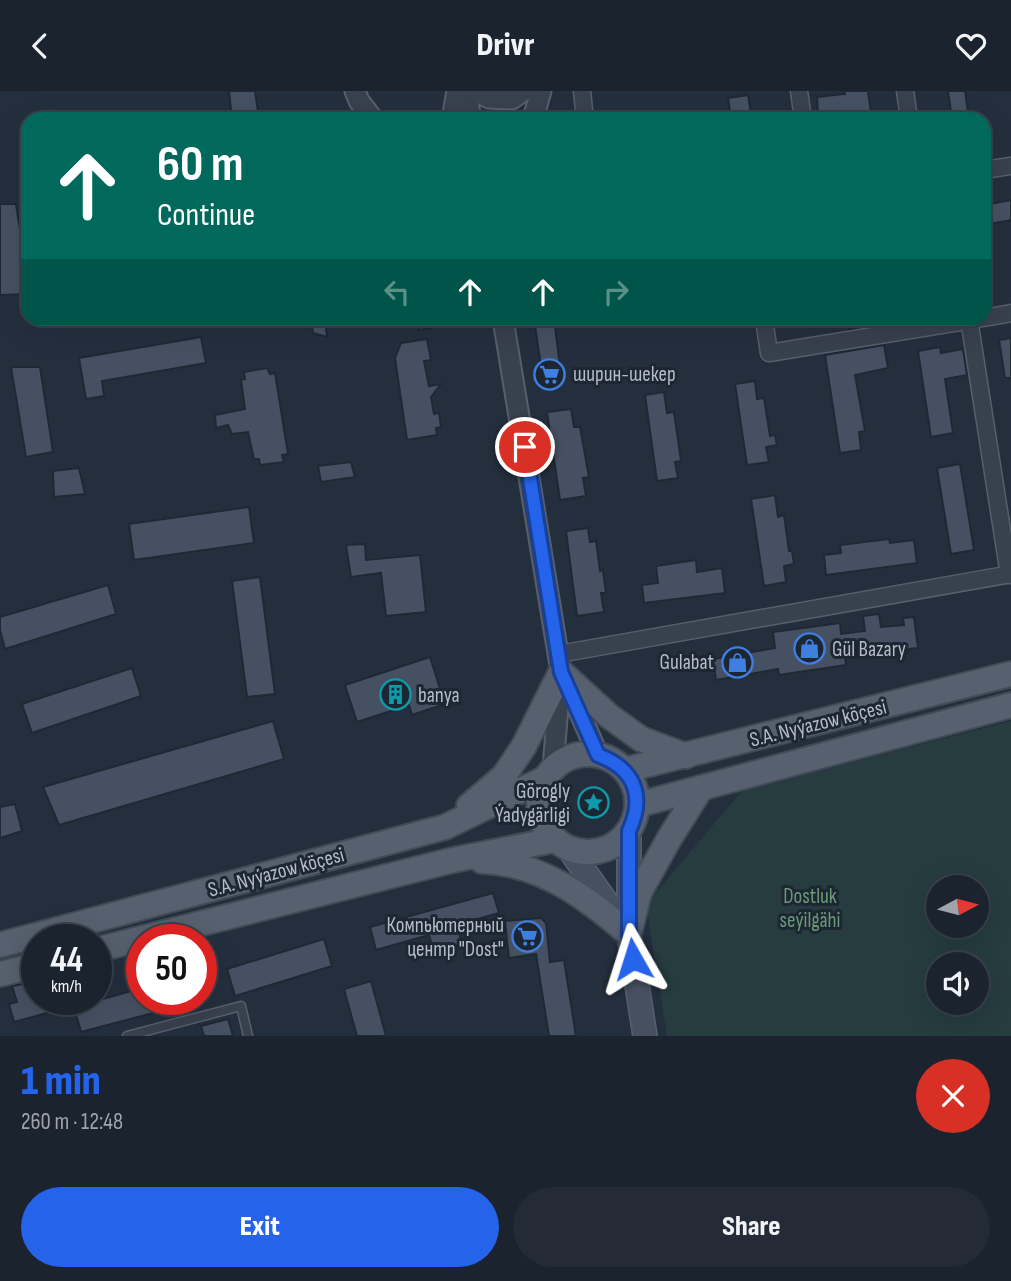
<!DOCTYPE html>
<meta charset="utf-8">
<style>
:root{--surface:#1b232e;--page:#242b36;--text:#f1f3f6;--muted:#a0a4aa;--line:#39404a;--accent:#2563eb}
body{margin:0;font-family:"Sofia Sans Condensed",sans-serif;background:var(--page);color:var(--text);height:100vh;display:flex;flex-direction:column;font-size:26px;white-space:nowrap}
*{box-sizing:border-box;margin:0}
p{font-size:23px;color:var(--muted)}
.icon{flex:none;width:38px;height:38px;fill:none;stroke:currentColor;stroke-width:2;stroke-linecap:round;stroke-linejoin:round}
.map{position:relative;height:945px;overflow:hidden}
.panel{display:flex;flex-direction:column;background:var(--surface);flex:1}
.panel>*{flex:none}
.hud{position:absolute;left:21px;top:21px;width:970px;height:214px;border-radius:21px;box-shadow:0 7px 28px #0002,0 0 0 2px var(--line);background:#00695c;color:#fff;overflow:hidden}
.needle{width:46px;rotate:83deg}
.fabs{position:absolute;left:926px;top:784px;display:grid;gap:14px}
.fabs a{display:grid;place-items:center;width:63px;height:63px;border-radius:50%;background:var(--surface);box-shadow:0 7px 28px #0002,0 0 0 2px var(--line);font-size:35px}
.speed{position:absolute;left:21px;top:833px;display:flex;gap:14px;font-size:35px;font-weight:700;text-align:center}
.speed>*{display:grid;place-content:center;width:91px;height:91px;border-radius:50%;background:var(--surface);box-shadow:0 7px 28px #0002,0 0 0 2px var(--line);line-height:1}
.speed small{font-size:18px;font-weight:400}
.speed .limit{border:10px solid #d22;background:#fff;color:#111}
.pin{position:absolute;display:grid;place-items:center;width:60px;height:60px;color:#fff;margin:-30px;border:4px solid #fff;border-radius:50%;box-shadow:0 2px 7px #0007}
.me{position:absolute;width:77px;margin:-38px;rotate:354deg;stroke-linejoin:round;filter:drop-shadow(0 0 5px #0008)}
.turn{display:flex;align-items:center;gap:24px;height:147px;padding:0 21px;font-size:32px}
.turn .icon{width:91px;height:91px;stroke-width:2.5}
.turn b{display:block;font-size:49px;line-height:60px}
.lanes{display:flex;align-items:center;height:66px;padding:0 21px;background:#0003;justify-content:center;gap:35px;direction:ltr}
.lanes .off{opacity:.35}
.round{display:grid;place-items:center;flex:none;width:74px;height:74px;border-radius:37px;background:var(--page)}
.headline{display:flex;align-items:center;justify-content:space-between;height:119px;padding:0 21px}
h1{font-size:42px;font-weight:800;line-height:52px;color:var(--accent)}
.button{display:flex;gap:14px;margin-top:auto;padding:14px 21px}
.button a{flex:1;height:80px;border-radius:42px;background:var(--accent);color:#fff;font-size:28px;font-weight:800;line-height:80px;text-align:center}
.button a+a{background:var(--page);color:var(--text)}
header{display:flex;justify-content:space-between;align-items:center;height:91px;padding:0 21px;background:var(--surface);font-size:32px;font-weight:800}
.map>svg:first-child{display:block}
</style>
<header><svg class="icon" aria-label="back" viewBox="0 0 24 24"><path d="M15 5l-7 7 7 7"/></svg>Drivr<svg class="icon" aria-label="heart" viewBox="0 0 24 24"><path d="M12 20l-8-8c-3-5 5-10 8-4 3-6 11-1 8 4z"/></svg></header>
<div class="map">
<svg width="1011" height="945" viewBox="0 0 1011 945">
<rect width="100%" height="100%" fill="#242f3e"/>
<!-- green -->
<path fill="#263c3f" fill-rule="evenodd" d="M1011 630V945H667L646 813 742 700ZM938 796H976V835H938ZM938 873H976V912H938Z"/>
<!-- building -->
<g fill="#455162" stroke="#1f2835" stroke-width="2">
<path d="M229 0H255L259 28H232Z"/>
<path d="M844 0H868L872 28H849L847 21 818 24 817 6 845 3Z"/>
<path d="M948 0H965L969 28H952Z"/>
<path d="M748 4 752 28H731L728 7Z"/>
<path d="M1011 109V129L985 134 984 114Z"/>
<path d="M0 113H16L28 190V203L0 204Z"/>
<path d="M311 228H325L327 246 313 242Z"/>
<path d="M417 228H449L450 233 419 239Z"/>
<path d="M534 228H554L562 290 552 292V295L540 297 537 276 541 275Z"/>
<path d="M849 228H870L871 235 850 238Z"/>
<path d="M201 246 206 272 102 290 104 305 86 308 79 267Z"/>
<path d="M1011 247V287H1005L999 249Z"/>
<path d="M427 248 431 269 424 270 429 295 441 293 431 306 434 323 439 322 441 336 436 337 437 344 407 349 395 267 401 252Z"/>
<path d="M884 254 888 277 855 284 865 340 859 341 861 359 840 362 825 264Z"/>
<path d="M940 256 941 262 963 258 967 284 945 288 953 342 931 346 918 260Z"/>
<path d="M11 276H40L53 361 26 366Z"/>
<path d="M267 277 270 283 275 282 288 363 282 364 284 371 260 374 259 368H254L248 341 232 343 228 334 216 337 215 324 245 318 241 289 245 288 244 281Z"/>
<path d="M755 290 757 308 764 307 770 345 775 344 777 354 766 356 769 371 747 374 735 293Z"/>
<path d="M664 301 667 322 674 321 681 370 675 371 678 387 657 390 645 304Z"/>
<path d="M571 318 574 336H580L589 386 583 387 586 405 560 409 547 321Z"/>
<path d="M351 371 355 386 321 391 318 375Z"/>
<path d="M960 373 974 459 951 463 937 377Z"/>
<path d="M79 377 85 403 54 406 53 380Z"/>
<path d="M775 404 778 426 784 424 789 460H792L794 473 784 475 786 491 764 495 751 408Z"/>
<path d="M249 416 254 452 134 469 129 433Z"/>
<path d="M588 437 590 451 596 450 600 480 603 479 606 502H601L604 521 577 525 566 440Z"/>
<path d="M889 448 890 452 914 449 917 472 826 484 824 464 841 462 840 454Z"/>
<path d="M365 453 366 469 420 464 426 521 386 525 381 482 351 486 346 454Z"/>
<path d="M696 469 697 481 722 477 725 502 644 512 642 494 658 492 656 475Z"/>
<path d="M260 486 275 603 247 606 232 490Z"/>
<path d="M108 494 116 523 5 558 0 539V526Z"/>
<path d="M879 523 881 536 904 534 903 527 914 526 918 557 908 558V562L888 564 877 561 874 555 844 559 846 574 779 584 778 578 716 589 713 568 775 557 773 541 840 532 841 543 865 540 863 525Z"/>
<path d="M430 566 445 613 412 624 409 614 357 631 345 594Z"/>
<path d="M132 577 141 605 32 642 22 613Z"/>
<path d="M273 630 284 668 59 734 43 696Z"/>
<path d="M15 713 22 740 0 747V716Z"/>
<path d="M493 802 499 822 457 834 462 854 434 862 429 844 376 859 370 836Z"/>
<path d="M541 827 546 832 550 871 564 869 576 945H549L536 863 509 867 505 830Z"/>
<path d="M324 848 332 875 235 905 227 878Z"/>
<path d="M371 890 386 945H357L344 898Z"/>
<path d="M28 892 32 909 44 908 47 922 14 931 9 913 17 911 12 895Z"/>
<path d="M142 897V908H190L191 912 81 941 74 916Z"/>
<path d="M228 928 233 945H204L201 935Z"/>
</g>
<g fill="none" stroke-linecap="round" stroke-linejoin="round">
<defs>
<path id="service" d="M127 945 241 915 248 945"/>
<g id="minor">
<path d="M582 0 585 28"/>
<path d="M799 0 803 28"/>
<path d="M905 0 909 28"/>
<path d="M984 79 1011 75"/>
<path d="M984 227 1011 222"/>
<path d="M764 228 769 262 978 228"/>
<path d="M969 228 1009 484"/>
<path d="M559 563 1011 483"/>
</g>
<g id="tertiary">
<path d="M355 0 359 10 373 28"/>
<path d="M466 0 471 28"/>
<path d="M475 0 489 7 512 8 523 0"/>
<path d="M452 28 457 0"/>
<path d="M533 28 541 0"/>
<path d="M503 228 561 581 553 676"/>
<path d="M565 588 598 664"/>
</g>
<g id="secondary">
<path d="M629 740V843L645 945"/>
<path d="M569 758 621 832"/>
</g>
<g id="primary">
<circle cx="588" cy="712" r="49"/>
<path d="M625 679 1011 583"/>
<path d="M637 714 1011 614"/>
<path d="M469 715 504 685 524 655 561 581 609 625 641 648 686 665"/>
<path d="M482 770C541 772 586 806 629 843L639 802 669 748 701 697"/>
<path d="M0 854 445 736 544 688"/>
<path d="M96 859 453 769 554 749"/>
<path d="M0 883 37 874"/>
</g>
</defs>
<!-- service casing -->
<use href="#service" stroke="#565f6c" stroke-width="11"/>
<!-- minor casing -->
<use href="#minor" stroke="#565f6c" stroke-width="19"/>
<!-- tertiary casing -->
<use href="#tertiary" stroke="#565f6c" stroke-width="23"/>
<!-- secondary casing -->
<use href="#secondary" stroke="#565f6c" stroke-width="26"/>
<!-- primary casing -->
<use href="#primary" stroke="#414a57" stroke-width="28"/>
<!-- service -->
<use href="#service" stroke="#38414e" stroke-width="8"/>
<!-- minor -->
<use href="#minor" stroke="#38414e" stroke-width="16"/>
<!-- tertiary -->
<use href="#tertiary" stroke="#38414e" stroke-width="19"/>
<!-- secondary -->
<use href="#secondary" stroke="#465061" stroke-width="23"/>
<!-- primary -->
<use href="#primary" stroke="#56606e" stroke-width="24"/>
</g>
<g fill="none" stroke-linecap="round" stroke-linejoin="round">
<defs>
<path id="route" d="M525 356 561 581 598 664C635 678 645 705 629 740V843L633 868"/>
</defs>
<!-- route casing -->
<use href="#route" stroke="#184099" stroke-width="18"/>
<!-- route -->
<use href="#route" stroke="#2563eb" stroke-width="12"/>
</g>
<!-- icons -->
<defs>
<symbol id="supermarket-ring" viewBox="-11 -11 22 22"><circle r="9.5" fill="#1d2633" stroke="#3f7fe0" stroke-width="1.5"/><path d="M-6-5.5h2.5l.6 2H6L4.5 2H-2.5L-4.4-4H-6ZM-1.5 3.2a1.3 1.3 0 1 0 .1 0ZM3 3.2a1.3 1.3 0 1 0 .1 0Z" fill="#3f7fe0"/></symbol>
<symbol id="shop-ring" viewBox="-11 -11 22 22"><circle r="9.5" fill="#1d2633" stroke="#3f7fe0" stroke-width="1.5"/><path d="M-5-2.5h2.3a2.7 3.5 0 0 1 5.4 0H5L5.5 6h-11ZM-1.5-2.5h3a1.5 2.3 0 0 0-3 0Z" fill="#3f7fe0"/></symbol>
<symbol id="building-ring" viewBox="-11 -11 22 22"><circle r="9.5" fill="#1d2633" stroke="#0f9aa8" stroke-width="1.5"/><path d="M-4-6H4V6H1V3H-1V6H-4ZM-2.5-4.3h1.7v1.8h-1.7ZM.8-4.3h1.7v1.8H.8ZM-2.5-1h1.7V.8h-1.7ZM.8-1h1.7V.8H.8Z" fill="#0f9aa8"/></symbol>
<symbol id="sight-ring" viewBox="-11 -11 22 22"><circle r="9.5" fill="#1d2633" stroke="#0f9aa8" stroke-width="1.5"/><path d="M0-6L1.8-2.2L6-1.7L2.9 1.2L3.7 5.4L0 3.3L-3.7 5.4L-2.9 1.2L-6-1.7L-1.8-2.2Z" fill="#0f9aa8"/></symbol>
</defs>
<g fill-rule="evenodd">
<use href="#supermarket-ring" x="532" y="266" width="35" height="35"/>
<use href="#shop-ring" x="792" y="540" width="35" height="35"/>
<use href="#shop-ring" x="720" y="554" width="35" height="35"/>
<use href="#building-ring" x="378" y="586" width="35" height="35"/>
<use href="#sight-ring" x="576" y="694" width="35" height="35"/>
<use href="#supermarket-ring" x="510" y="828" width="35" height="35"/>
</g>
<g text-anchor="middle" stroke-width="6" stroke-linejoin="round" paint-order="stroke">
<!-- poi labels -->
<g font-size="21" fill="#b4bcc9" stroke="#1d2633" text-anchor="start">
<text x="573" y="290">ширин-шекер</text>
<text x="832" y="565">Gül Bazary</text>
<text x="714" y="578" text-anchor="end">Gulabat</text>
<text x="418" y="611">banya</text>
<text x="570" y="707" text-anchor="end">Görogly<tspan x="570" dy="24">Ýadygärligi</tspan></text>
<text x="504" y="841" text-anchor="end">Компьютерный<tspan x="504" dy="24">центр "Dost"</tspan></text>
</g>
<!-- street labels -->
<g font-size="21" fill="#b4bcc9" stroke="#1d2633">
<text transform="translate(818 632) rotate(-14)" y="7">S.A. Nyýazow köçesi</text>
<text transform="translate(276 781) rotate(-15)" y="7">S.A. Nyýazow köçesi</text>
</g>
<!-- park labels -->
<g font-size="21" fill="#6b9a76" stroke="#1d2633">
<text x="810" y="812">Dostluk<tspan x="810" dy="24">seýilgähi</tspan></text>
</g>
</g>
</svg>
<div class="fabs">
<a><svg class="needle" viewBox="-14 -14 28 28"><path d="M0-13l5 13h-10z" fill="#e53935"/><path d="M0 13l5-13h-10z" fill="#a0a4aa"/></svg></a>
<a><svg class="icon" aria-label="sound" viewBox="0 0 24 24"><path d="M4 9h4l5-4v14l-5-4H4zM17 9q2 3 0 6"/></svg></a>
</div>
<div class="speed"><div>44<small>km/h</small></div><div class="limit">50</div></div>
<div class="pin" style="left:525px;top:356px;background:#d93025"><svg class="icon" aria-label="arrive" viewBox="0 0 24 24"><path d="M6 21V4h12l-3 4 3 4H6"/></svg></div>
<svg class="me" style="left:633px;top:868px" viewBox="-20 -20 40 40"><path d="M0-17L14 15 0 8-14 15z" fill="#2563eb" stroke="#fff" stroke-width="4"/></svg>
<div class="hud">
<div class="turn"><svg class="icon" aria-label="ahead" viewBox="0 0 24 24"><path d="M12 20V5M6 11l6-6 6 6"/></svg><div><b>60 m</b>Continue</div></div>
<div class="lanes"><svg class="icon off" aria-label="left" viewBox="0 0 24 24"><path d="M17 20v-9H6M10 6l-5 5 5 5"/></svg><svg class="icon" aria-label="ahead" viewBox="0 0 24 24"><path d="M12 20V5M6 11l6-6 6 6"/></svg><svg class="icon" aria-label="ahead" viewBox="0 0 24 24"><path d="M12 20V5M6 11l6-6 6 6"/></svg><svg class="icon off" aria-label="right" viewBox="0 0 24 24"><path d="M7 20v-9h11M14 6l5 5-5 5"/></svg></div>
</div>
</div>
<section class="panel">
<div class="headline"><div><h1>1 min</h1><p>260 m · 12:48</p></div><a class="round" style="background:#d93025;color:#fff"><svg class="icon" aria-label="close" viewBox="0 0 24 24"><path d="M6 6l12 12M18 6L6 18"/></svg></a></div>
<div class="button"><a>Exit</a><a>Share</a></div>
</section>
